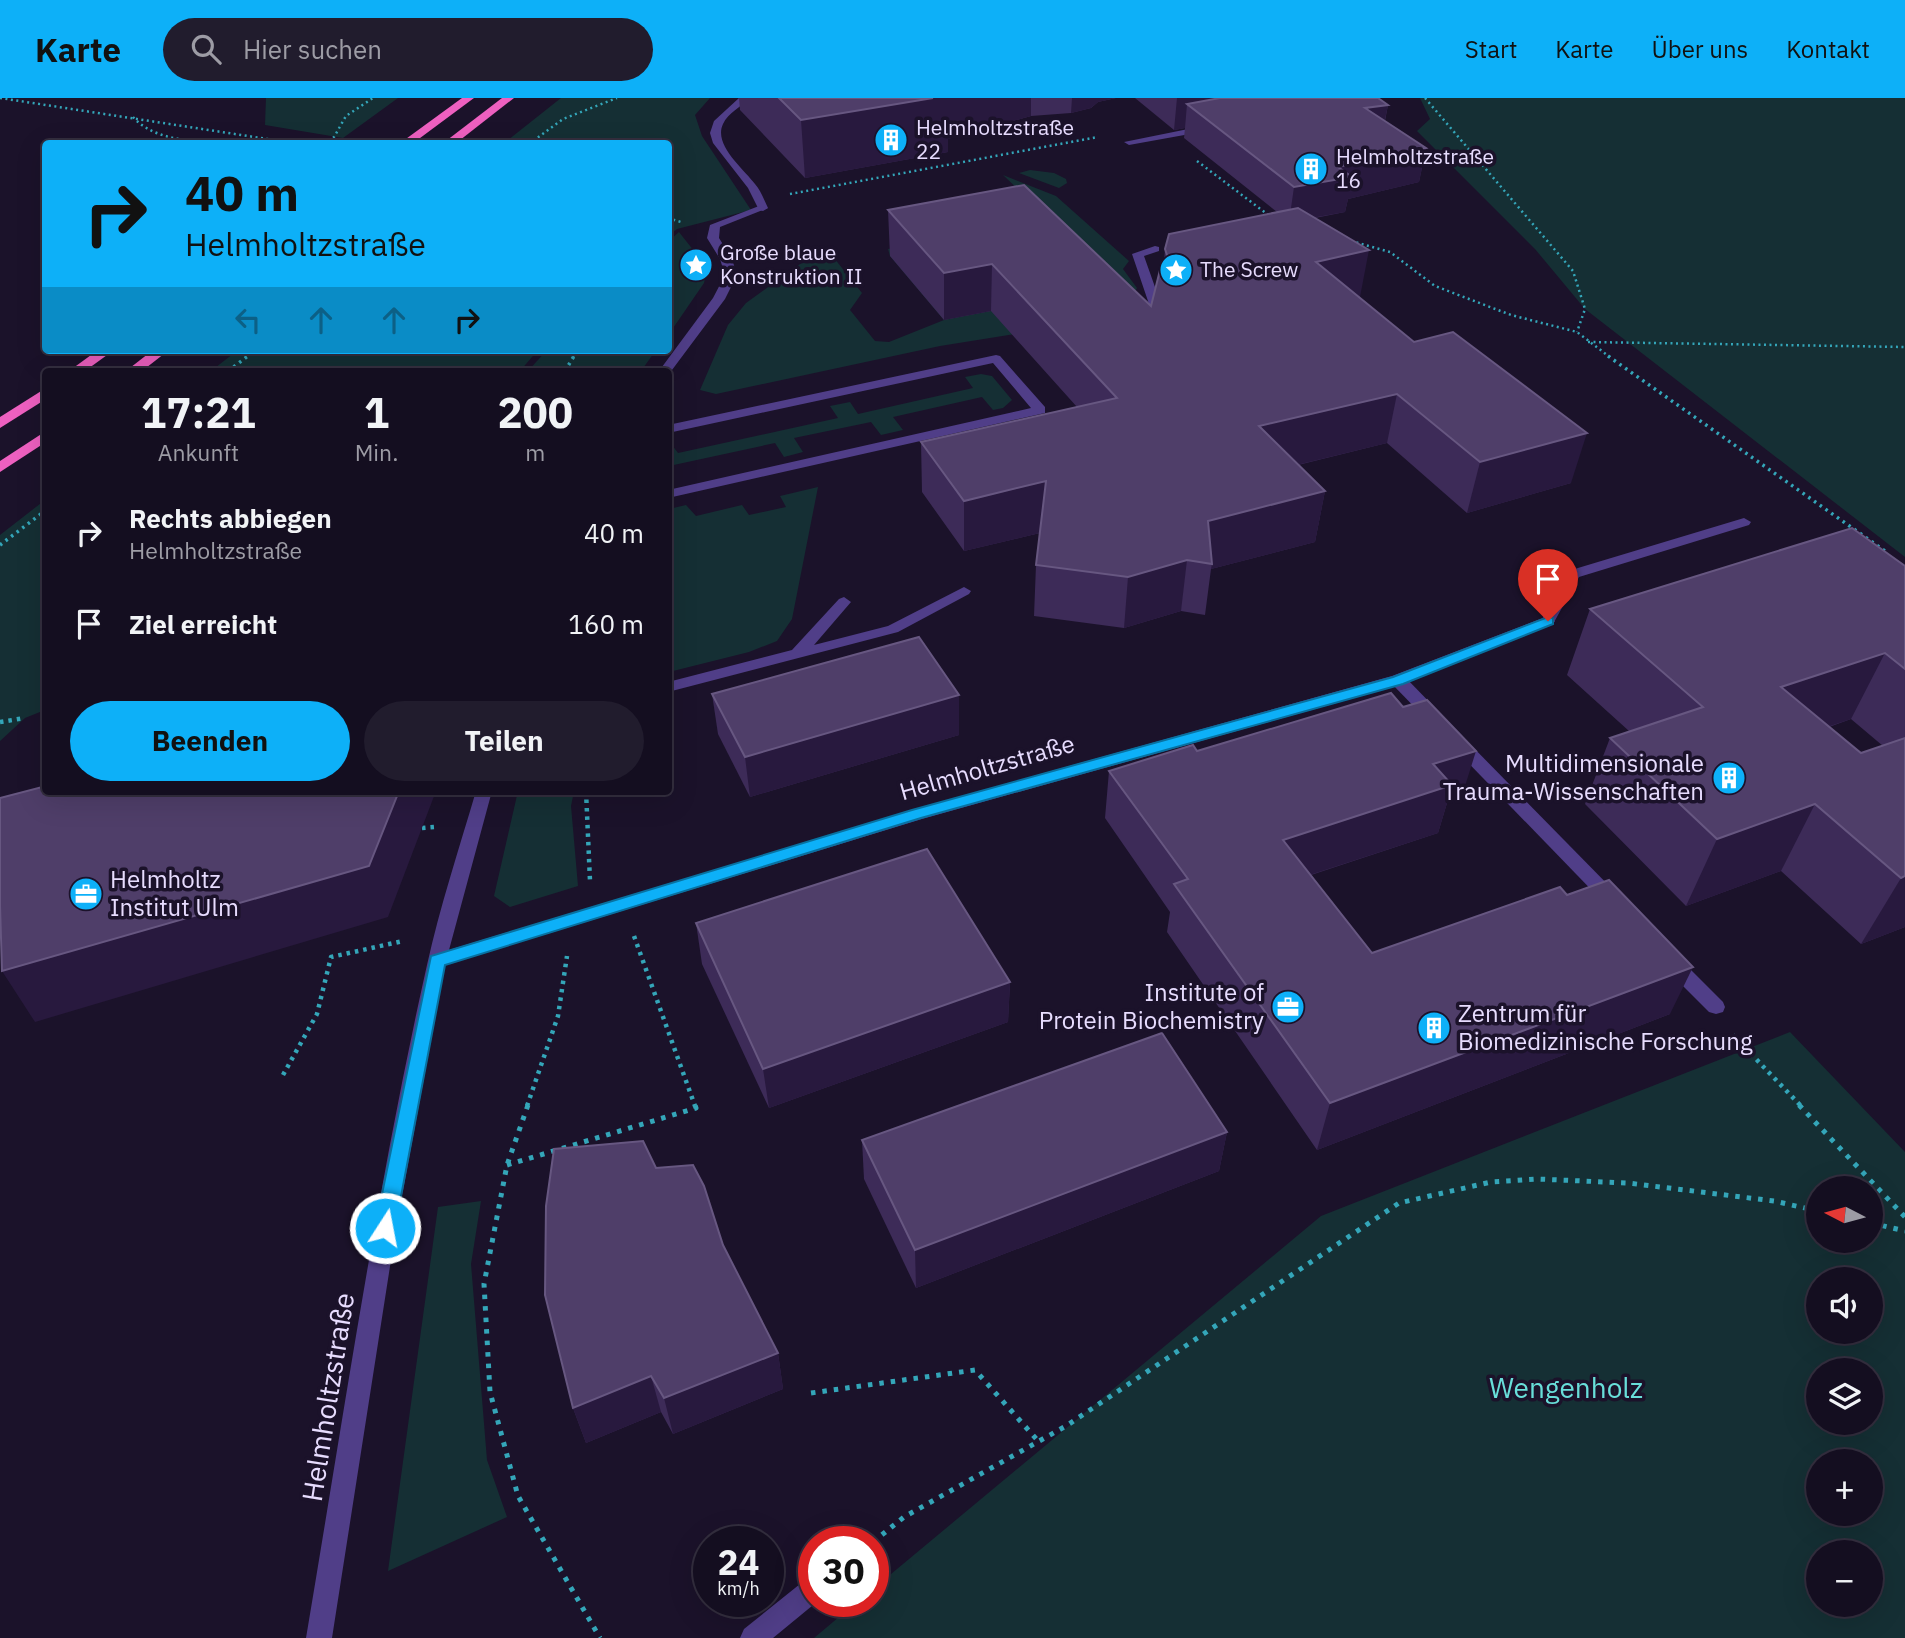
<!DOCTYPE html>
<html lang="de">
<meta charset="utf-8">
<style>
:root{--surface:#140e20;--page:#211c2d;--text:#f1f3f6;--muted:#9d9ca5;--line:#332e3e;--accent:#0db0f8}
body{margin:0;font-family:"IBM Plex Sans",sans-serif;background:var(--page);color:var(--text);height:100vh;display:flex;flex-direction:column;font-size:26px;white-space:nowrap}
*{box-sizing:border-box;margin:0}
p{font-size:23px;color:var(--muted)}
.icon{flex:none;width:38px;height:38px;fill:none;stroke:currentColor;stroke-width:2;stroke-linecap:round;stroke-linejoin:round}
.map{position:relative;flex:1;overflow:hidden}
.side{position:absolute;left:42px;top:270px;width:630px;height:427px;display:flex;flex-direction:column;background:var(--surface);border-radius:7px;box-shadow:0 7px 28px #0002,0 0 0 2px var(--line)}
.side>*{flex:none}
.top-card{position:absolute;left:42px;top:42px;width:630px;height:214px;border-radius:7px;box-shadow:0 7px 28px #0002,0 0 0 2px var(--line);background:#0db0f8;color:#111;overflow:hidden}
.needle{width:46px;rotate:276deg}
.controls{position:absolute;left:1806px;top:1078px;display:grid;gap:14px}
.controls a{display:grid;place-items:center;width:77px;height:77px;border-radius:50%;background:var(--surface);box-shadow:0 7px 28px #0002,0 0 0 2px var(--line);font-size:35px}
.speed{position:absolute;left:693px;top:1428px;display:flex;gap:14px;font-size:35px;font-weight:700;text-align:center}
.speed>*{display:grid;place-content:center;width:91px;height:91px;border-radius:50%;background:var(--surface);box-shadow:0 7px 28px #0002,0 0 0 2px var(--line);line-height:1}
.speed small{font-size:18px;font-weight:400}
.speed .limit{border:10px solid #d22;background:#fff;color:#111}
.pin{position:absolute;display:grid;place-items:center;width:60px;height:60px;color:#fff;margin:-72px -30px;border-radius:50% 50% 50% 0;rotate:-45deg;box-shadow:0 0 7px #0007}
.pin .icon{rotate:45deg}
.me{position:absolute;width:77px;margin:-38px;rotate:11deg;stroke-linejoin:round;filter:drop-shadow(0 0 5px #0008)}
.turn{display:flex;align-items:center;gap:24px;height:147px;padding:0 28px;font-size:32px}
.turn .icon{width:91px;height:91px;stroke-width:2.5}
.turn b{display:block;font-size:49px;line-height:60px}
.lanes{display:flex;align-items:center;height:66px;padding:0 28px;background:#0003;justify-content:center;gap:35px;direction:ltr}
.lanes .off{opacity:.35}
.eta{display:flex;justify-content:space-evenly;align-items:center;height:119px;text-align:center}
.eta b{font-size:42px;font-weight:800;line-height:49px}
.primary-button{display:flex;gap:14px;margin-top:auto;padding:14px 28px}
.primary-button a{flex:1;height:80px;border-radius:42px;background:var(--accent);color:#111;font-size:28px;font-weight:800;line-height:80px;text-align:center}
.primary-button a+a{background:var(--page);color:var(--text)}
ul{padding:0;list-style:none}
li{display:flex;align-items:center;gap:21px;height:91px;padding:0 28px}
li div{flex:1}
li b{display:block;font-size:26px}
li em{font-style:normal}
header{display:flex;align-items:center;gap:42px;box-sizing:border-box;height:98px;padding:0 35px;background:var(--accent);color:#111}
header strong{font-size:33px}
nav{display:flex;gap:38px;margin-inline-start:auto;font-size:24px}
.search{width:490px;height:63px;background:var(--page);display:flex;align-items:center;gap:18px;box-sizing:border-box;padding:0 24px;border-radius:38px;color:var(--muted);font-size:26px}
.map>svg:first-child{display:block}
</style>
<header>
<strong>Karte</strong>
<div class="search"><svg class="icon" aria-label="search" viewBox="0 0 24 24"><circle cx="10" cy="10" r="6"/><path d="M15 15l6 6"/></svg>Hier suchen</div>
<nav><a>Start</a><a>Karte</a><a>Über uns</a><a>Kontakt</a></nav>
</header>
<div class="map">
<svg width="1905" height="1540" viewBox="0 0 1905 1540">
<rect width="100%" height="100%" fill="#1b122a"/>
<!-- green -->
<g fill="#152f34" fill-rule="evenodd">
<path d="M266 0H398L343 40 265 27Z"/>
<path d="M561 0H710L695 17 702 38 751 112 677 131 669 138 668 46H503Z"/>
<path d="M1420 0H1905V459L1585 211 1535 151 1417 33 1430 21Z"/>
<path d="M1030 72 1054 75 1066 81 1067 85 1059 90 1019 75Z"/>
<path d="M1003 77 1056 98 1129 163 1123 171 1137 190 1130 203 1095 223 940 248 716 296 700 292 728 227 746 205 814 156 830 155 862 195 850 212 875 243 889 244 944 222 890 158 888 151 1048 120Z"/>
<path d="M679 134C690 149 709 166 704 185L669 236V143Z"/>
<path d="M238 252H538L520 273H211Z"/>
<path d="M547 252H656L641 273H528Z"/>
<path d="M981 276 992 278 1012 302 1003 310 993 312 982 299 893 319 903 332 881 337 871 324 794 340 803 354 784 359 775 345 669 368V343L678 355 838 320 830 308 850 304 858 316 973 290 965 279Z"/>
<path d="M818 389 792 521 777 543 749 554 669 574V411L686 407 696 418 742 407 749 417 786 409 780 398Z"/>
<path d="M45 402V612L25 620 0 643V437Z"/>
<path d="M518 693H574L571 708 578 788 510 809 494 798Z"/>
<path d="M1790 934 1905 1054V1540H814L858 1503H873V1491L1321 1118ZM1871 1090V1143H1818V1090ZM1871 1181V1234H1818V1181ZM1818 1272H1871V1325H1818ZM1818 1363H1871V1416H1818ZM1871 1454V1507H1818V1454Z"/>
<path d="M481 1103 471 1166 487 1362 507 1419 388 1473 438 1109Z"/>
</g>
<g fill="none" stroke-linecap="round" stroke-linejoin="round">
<!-- path-far3 -->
<g stroke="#34a6b9" stroke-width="2.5" stroke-dasharray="2 3.5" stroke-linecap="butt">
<path d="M0 0 300 46"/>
<path d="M1425 0 1573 173 1585 211 1577 234"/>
<path d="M133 19C153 41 183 41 210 46"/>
<path d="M324 46 334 39 346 18 373 0"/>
<path d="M529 46 563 21 617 0"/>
<path d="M1197 63 1271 119"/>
<path d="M790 96 1098 39"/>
<path d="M668 120 681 124"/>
<path d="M1351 143 1390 154 1435 188 1511 217 1577 234 1611 260"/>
<path d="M1588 244 1905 249"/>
<path d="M245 260 256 252"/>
<path d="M573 260 578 252"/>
</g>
<!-- path-far2 -->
<g stroke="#34a6b9" stroke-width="3.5" stroke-dasharray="2.5 4.5" stroke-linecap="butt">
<path d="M1608 258 1885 453"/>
<path d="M228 273 248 258"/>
<path d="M565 273 574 258"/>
<path d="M0 447 46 412"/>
</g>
<!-- path-far1 -->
<g stroke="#34a6b9" stroke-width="4.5" stroke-dasharray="3.5 5" stroke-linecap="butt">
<path d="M0 624 25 620"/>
<path d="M586 693 590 783"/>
<path d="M422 730 435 729"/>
<path d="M634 838 695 1008"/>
<path d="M1733 937 1801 1008"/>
<path d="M283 977 317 916 331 859 403 843"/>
<path d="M527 1008 558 918 567 858"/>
</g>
<!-- path -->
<g stroke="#34a6b9" stroke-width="5" stroke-dasharray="4.5 7" stroke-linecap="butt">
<path d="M528 1007 507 1067 484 1186 490 1294 518 1398 600 1540"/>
<path d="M1799 1007 1905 1119"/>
<path d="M507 1067 696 1010 695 1007"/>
<path d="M1871 1125 1905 1133"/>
<path d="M811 1295 975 1272 1039 1344"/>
<path d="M873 1444 904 1419 1066 1328 1399 1105 1491 1084 1537 1081 1628 1085 1774 1103 1818 1113"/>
</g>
<!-- service -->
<g fill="#503e88" fill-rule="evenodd">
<path d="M739 0H750C741 9 728 15 723 26 713 47 744 71 755 86 761 93 764 102 768 110L763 113 759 112 748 90 713 45 710 35 714 23Z"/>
<path d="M1208 27 1213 30 1212 32 1129 47 1124 44Z"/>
<path d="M1155 148 1159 149V153L1144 158 1161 206 1155 210 1149 206 1132 156Z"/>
<path d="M996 257 1000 258 1045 309V315L668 400V392L1031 310 993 265 668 335V327Z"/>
<path d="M1744 420 1751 424 1749 427 1579 479 1553 526H1543L1541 523 1568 473Z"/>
<path d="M964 489 971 493 969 496 898 534 668 594V584L792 552 839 501 844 499 851 504 814 547 888 528Z"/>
<path d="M1398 577 1404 578 1441 616 1443 620 1441 624H1429L1392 586 1390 582Z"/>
<path d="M1457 638 1463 639 1619 798 1622 803 1619 808H1607L1451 647 1449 643Z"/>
<path d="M1671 857 1678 859 1723 904 1725 909 1723 914 1716 916 1709 914 1664 869 1662 864 1664 859Z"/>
<path d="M814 1479V1503H818L773 1540H740L744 1531 805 1482Z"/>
</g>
<!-- minor -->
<g fill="#503e88" fill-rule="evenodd">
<path d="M759 108 768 110 720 129 719 140 732 161 737 177 725 201 669 276 668 273H659L713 200 725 177 720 161 707 140 710 127Z"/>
<path d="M1548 518 1555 523 1553 526 1404 586 922 721 445 867 396 1130 332 1540H306C344 1315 377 1089 427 867 440 808 459 751 476 693H492L449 852 912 712 1392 578Z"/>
</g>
<!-- trunk -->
<g fill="#ee60c0" fill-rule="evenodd">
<path d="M462 0H474L412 46H399Z"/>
<path d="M502 0H514L455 46H442Z"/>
<path d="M98 252H114L85 273H69Z"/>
<path d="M153 252H169L142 273H126Z"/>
<path d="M46 290V301L0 330V319Z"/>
<path d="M46 333V344L0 374V363Z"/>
</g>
</g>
<!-- wall -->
<g fill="#3d2b58" fill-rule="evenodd">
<path d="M739 0H1116L1098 4 1091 10 1071 15 1031 18 948 41V54L805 80 740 12Z"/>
<path d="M1135 0H1378L1388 7 1385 23 1426 50 1419 84 1348 101 1345 114 1315 120 1360 199H1359L1571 385 1467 415 1387 345 1298 367 1325 393 1315 444 1211 471 1205 517 1181 513 1124 530 1034 518 1036 467 1040 435 964 453 922 394 921 344 1077 309 991 213 944 222 890 158 888 112 1151 208 1164 163 1165 151 1277 114 1184 40 1185 30 1174 32Z"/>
<path d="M1905 468V829L1861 846 1781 773 1686 808 1585 706 1610 640 1629 633 1567 577 1590 511ZM1851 621 1883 648 1861 655 1829 629Z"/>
<path d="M712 596 959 637 750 699 718 636Z"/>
<path d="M1197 653 1461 701 1447 705 1438 735 1311 777 1372 855 1670 916 1317 1052 1167 834 1170 814 1105 720 1109 673Z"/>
<path d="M696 825 1010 884 1008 924 769 1010 702 866Z"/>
<path d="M1227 1034 1219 1073 916 1190 864 1081 862 1042Z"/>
<path d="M656 1070 723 1147 778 1255 783 1291 673 1336 661 1314 586 1345 573 1310Z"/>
</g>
<!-- shaded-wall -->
<g fill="#28193e">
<path d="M933 0H1031V18L948 41V54L805 80 801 22Z"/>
<path d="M1072 0H1116L1098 4 1091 10 1071 15Z"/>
<path d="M1177 0H1327L1187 6 1185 30 1174 32Z"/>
<path d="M1388 7 1381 40 1365 10Z"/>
<path d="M1426 50 1419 84 1348 101 1345 114 1289 124 1294 89 1338 69Z"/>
<path d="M1369 152 1360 199 1309 211 1316 164Z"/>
<path d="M992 166 991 213 944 222V175Z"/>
<path d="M1397 296 1387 345 1252 378 1259 328Z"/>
<path d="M1587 335 1571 385 1467 415 1480 364Z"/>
<path d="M1046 383 1044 434 964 453V403Z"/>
<path d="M1325 393 1315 444 1211 471 1212 466 1208 423Z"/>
<path d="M1187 462 1181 513 1124 530 1128 479Z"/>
<path d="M1885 555 1851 621 1750 655 1781 589Z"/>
<path d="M959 597V637L750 699 745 659Z"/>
<path d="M1476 653 1461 701 1447 705 1438 735 1273 789 1283 742 1433 666Z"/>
<path d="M399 693H436L388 819 35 924 2 873Z"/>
<path d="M1815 706 1781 773 1686 808 1717 741Z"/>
<path d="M1905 778V829L1861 846 1901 780Z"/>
<path d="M1693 869 1670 916 1317 1052 1330 1005Z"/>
<path d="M1010 884 1008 924 769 1010 763 971Z"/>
<path d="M1227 1034 1219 1073 916 1190 915 1152Z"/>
<path d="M778 1255 783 1291 673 1336 664 1300Z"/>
<path d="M651 1278 661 1314 586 1345 573 1310Z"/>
</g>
<!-- building -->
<g fill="#4f3e69" stroke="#675781" stroke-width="2">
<path d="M779 0H933L801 22Z"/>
<path d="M1220 0H1378L1388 7 1365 10 1426 50 1338 69 1352 79 1294 89 1187 6Z"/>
<path d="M1024 87 1151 208 1162 164 1168 160 1165 151 1169 136 1298 110 1369 152 1316 164 1414 244 1453 234 1587 335 1480 364 1397 296 1259 328 1325 393 1208 423 1212 466 1187 462 1128 479 1036 467 1046 383 964 403 921 344 1117 300 992 166 944 175 888 112Z"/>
<path d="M1852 430 1905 468V571L1885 555 1781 589 1861 655 1905 640V778L1901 780 1815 706 1717 741 1610 640 1703 609 1590 511Z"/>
<path d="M919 539 959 597 745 659 712 596Z"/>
<path d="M1391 595 1403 609 1427 602 1476 653 1433 666 1452 687 1283 742 1372 855 1560 789 1567 797 1609 782 1693 869 1330 1005 1174 786 1188 781 1109 673 1193 647 1197 653Z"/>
<path d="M46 688V693H399L369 768 2 873 0 807V700Z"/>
<path d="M927 751 1010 884 763 971 696 825Z"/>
<path d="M1162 935 1227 1034 915 1152 862 1042Z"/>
<path d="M643 1043 656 1070 693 1067 704 1088 723 1147 778 1255 664 1300 651 1278 573 1310 545 1197 546 1108 554 1051Z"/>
</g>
<!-- route -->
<path fill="#0db0f8" stroke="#0872a1" stroke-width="2" d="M1548 519 1553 520V526L1403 586 921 720 445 867 395 1130 392 1136 385 1138 378 1136 375 1130 431 858 912 712 1393 579Z"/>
<!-- icons -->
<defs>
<symbol id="building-disc" viewBox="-11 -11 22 22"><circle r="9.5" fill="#0db0f8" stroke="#1b122a"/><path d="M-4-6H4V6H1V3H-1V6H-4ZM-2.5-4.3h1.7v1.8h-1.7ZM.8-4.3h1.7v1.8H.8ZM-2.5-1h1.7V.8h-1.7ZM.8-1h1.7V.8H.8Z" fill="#fff"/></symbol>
<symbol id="sight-disc" viewBox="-11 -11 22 22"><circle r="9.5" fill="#0db0f8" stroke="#1b122a"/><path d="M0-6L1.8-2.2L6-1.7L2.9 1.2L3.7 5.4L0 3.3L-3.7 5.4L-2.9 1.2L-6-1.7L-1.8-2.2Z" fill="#fff"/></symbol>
<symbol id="office-disc" viewBox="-11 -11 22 22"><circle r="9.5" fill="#0db0f8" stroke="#1b122a"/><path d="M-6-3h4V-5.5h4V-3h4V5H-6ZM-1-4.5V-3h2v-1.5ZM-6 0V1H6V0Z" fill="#fff"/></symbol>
</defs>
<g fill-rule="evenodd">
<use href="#building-disc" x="872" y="23" width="38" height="38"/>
<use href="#building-disc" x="1292" y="52" width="38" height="38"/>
<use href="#sight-disc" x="677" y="148" width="38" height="38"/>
<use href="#sight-disc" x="1157" y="153" width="38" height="38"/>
<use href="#building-disc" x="1710" y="661" width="38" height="38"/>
<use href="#office-disc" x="67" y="777" width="38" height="38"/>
<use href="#office-disc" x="1269" y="890" width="38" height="38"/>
<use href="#building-disc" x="1415" y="911" width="38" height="38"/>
</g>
<g text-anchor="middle" stroke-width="7" stroke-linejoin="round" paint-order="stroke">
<!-- far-poi labels -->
<g font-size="21" fill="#e7dcfe" stroke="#1b122a" text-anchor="start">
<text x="916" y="37">Helmholtzstraße<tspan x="916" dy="24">22</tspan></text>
<text x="1336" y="66">Helmholtzstraße<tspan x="1336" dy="24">16</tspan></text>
<text x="720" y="162">Große blaue<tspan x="720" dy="24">Konstruktion II</tspan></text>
<text x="1200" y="179">The Screw</text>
</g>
<!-- poi labels -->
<g font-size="24" fill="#e7dcfe" stroke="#1b122a" text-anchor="end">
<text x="1704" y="674">Multidimensionale<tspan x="1704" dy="28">Trauma-Wissenschaften</tspan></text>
<text x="110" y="790" text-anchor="start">Helmholtz<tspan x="110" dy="28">Institut Ulm</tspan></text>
<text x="1264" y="903">Institute of<tspan x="1264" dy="28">Protein Biochemistry</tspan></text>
<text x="1458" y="924" text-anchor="start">Zentrum für<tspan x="1458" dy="28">Biomedizinische Forschung</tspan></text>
</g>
<!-- street labels -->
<g font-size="24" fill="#e7dcfe" stroke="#1b122a">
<text transform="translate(987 670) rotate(-16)" y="8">Helmholtzstraße</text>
</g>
<!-- near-park labels -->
<g font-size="28" fill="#68ded9" stroke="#1b122a">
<text x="1566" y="1300">Wengenholz</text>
</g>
<!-- near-street labels -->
<g font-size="28" fill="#e7dcfe" stroke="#1b122a">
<text transform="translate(328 1299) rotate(-81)" y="10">Helmholtzstraße</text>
</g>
</g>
</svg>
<div class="controls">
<a><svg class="needle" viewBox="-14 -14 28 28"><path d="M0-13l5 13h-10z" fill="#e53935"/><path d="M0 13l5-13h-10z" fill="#9d9ca5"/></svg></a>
<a><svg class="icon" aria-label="sound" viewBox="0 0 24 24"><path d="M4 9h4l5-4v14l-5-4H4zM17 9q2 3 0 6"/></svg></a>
<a><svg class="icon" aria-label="layers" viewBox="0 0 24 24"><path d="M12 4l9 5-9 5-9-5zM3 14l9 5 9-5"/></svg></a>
<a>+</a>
<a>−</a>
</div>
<div class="speed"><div>24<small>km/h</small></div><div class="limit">30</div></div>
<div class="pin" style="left:1548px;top:523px;background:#d93025"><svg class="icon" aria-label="arrive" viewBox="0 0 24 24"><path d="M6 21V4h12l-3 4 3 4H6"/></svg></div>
<svg class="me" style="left:385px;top:1130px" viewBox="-20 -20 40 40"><circle r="17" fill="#0db0f8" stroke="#fff" stroke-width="3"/><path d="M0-11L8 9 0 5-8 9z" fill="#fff"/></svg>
<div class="top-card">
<div class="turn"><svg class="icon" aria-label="right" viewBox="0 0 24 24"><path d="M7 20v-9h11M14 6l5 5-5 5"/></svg><div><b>40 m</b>Helmholtzstraße</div></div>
<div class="lanes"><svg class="icon off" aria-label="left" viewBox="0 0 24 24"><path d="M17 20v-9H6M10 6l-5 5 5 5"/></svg><svg class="icon off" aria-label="ahead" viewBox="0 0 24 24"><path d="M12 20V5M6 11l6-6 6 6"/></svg><svg class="icon off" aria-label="ahead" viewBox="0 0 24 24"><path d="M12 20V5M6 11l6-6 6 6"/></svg><svg class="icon" aria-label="right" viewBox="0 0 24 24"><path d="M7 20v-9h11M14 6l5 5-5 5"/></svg></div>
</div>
<section class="side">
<div class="eta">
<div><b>17:21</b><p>Ankunft</p></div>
<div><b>1</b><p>Min.</p></div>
<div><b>200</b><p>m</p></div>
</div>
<ul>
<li><svg class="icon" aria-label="right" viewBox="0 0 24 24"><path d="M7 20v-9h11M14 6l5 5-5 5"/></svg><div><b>Rechts abbiegen</b><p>Helmholtzstraße</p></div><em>40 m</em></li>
<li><svg class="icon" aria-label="arrive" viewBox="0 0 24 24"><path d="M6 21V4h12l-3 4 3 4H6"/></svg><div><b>Ziel erreicht</b></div><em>160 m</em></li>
</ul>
<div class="primary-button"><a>Beenden</a><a>Teilen</a></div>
</section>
</div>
